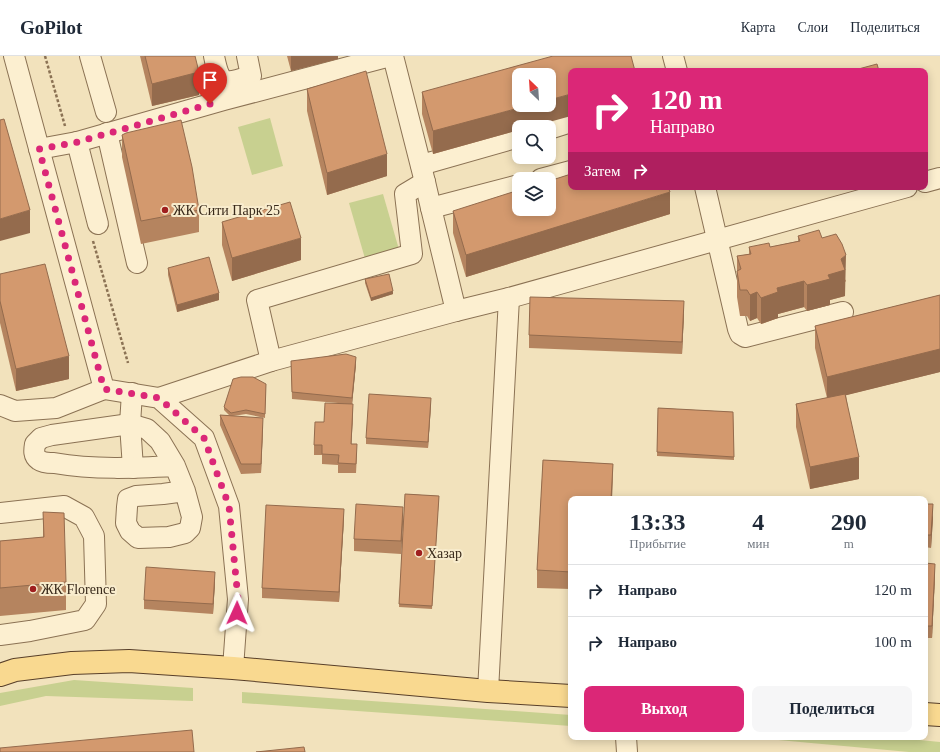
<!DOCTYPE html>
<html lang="ru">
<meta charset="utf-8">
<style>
:root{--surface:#fff;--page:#f6f6f7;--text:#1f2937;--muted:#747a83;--line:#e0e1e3;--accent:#db2777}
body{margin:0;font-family:"Times New Roman",serif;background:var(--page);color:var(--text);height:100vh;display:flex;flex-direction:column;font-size:15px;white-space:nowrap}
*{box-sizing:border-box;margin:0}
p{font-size:13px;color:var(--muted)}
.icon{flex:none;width:22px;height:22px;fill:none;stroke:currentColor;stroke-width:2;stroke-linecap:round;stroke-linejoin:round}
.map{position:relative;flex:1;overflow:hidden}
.details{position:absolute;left:568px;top:440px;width:360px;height:244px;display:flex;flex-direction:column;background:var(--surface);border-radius:8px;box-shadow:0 2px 10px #0003}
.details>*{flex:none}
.top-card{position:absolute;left:568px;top:12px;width:360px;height:122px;border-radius:8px;box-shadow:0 2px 10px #0003;background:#db2777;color:#fff;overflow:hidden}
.needle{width:26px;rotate:335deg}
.buttons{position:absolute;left:512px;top:12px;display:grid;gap:8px}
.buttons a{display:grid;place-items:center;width:44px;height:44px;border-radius:8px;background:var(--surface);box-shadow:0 2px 10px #0003;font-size:20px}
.pin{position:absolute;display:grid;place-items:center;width:34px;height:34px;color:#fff;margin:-41px -17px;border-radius:50% 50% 50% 0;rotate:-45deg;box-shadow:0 0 4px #0007}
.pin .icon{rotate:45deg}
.me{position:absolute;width:44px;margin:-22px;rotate:1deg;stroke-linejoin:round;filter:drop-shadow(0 0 3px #0008)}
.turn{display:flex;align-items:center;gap:14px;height:84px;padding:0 16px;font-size:18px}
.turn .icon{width:52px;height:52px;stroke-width:2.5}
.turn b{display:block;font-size:28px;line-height:34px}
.then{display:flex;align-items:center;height:38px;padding:0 16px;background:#0003;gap:8px;font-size:15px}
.eta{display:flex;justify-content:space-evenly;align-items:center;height:68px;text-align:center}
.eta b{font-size:24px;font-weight:600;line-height:28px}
.primary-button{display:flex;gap:8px;margin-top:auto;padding:8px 16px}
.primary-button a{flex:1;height:46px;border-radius:8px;background:var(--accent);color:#fff;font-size:16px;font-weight:600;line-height:46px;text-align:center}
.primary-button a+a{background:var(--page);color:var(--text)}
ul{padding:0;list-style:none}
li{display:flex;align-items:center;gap:12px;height:52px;padding:0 16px;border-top:1px solid var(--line)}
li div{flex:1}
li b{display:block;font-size:15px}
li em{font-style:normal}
header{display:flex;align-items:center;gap:24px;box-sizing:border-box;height:56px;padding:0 20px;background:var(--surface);border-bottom:1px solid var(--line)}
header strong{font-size:19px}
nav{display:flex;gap:22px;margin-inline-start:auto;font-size:14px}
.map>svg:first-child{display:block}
</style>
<header>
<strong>GoPilot</strong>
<nav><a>Карта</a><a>Слои</a><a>Поделиться</a></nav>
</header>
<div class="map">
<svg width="940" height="696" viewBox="0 0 940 696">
<rect width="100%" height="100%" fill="#f2e2bc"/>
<!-- green -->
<g fill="#c8d090">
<path d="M270 62 283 110 252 119 238 71Z"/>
<path d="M383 138 400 197 366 206 349 147Z"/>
<path d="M74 624 193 632V645L46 640 0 650V637Z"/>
<path d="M242 636 571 659V670L242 647Z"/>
<path d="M745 681H889L940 686V696H909Z"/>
</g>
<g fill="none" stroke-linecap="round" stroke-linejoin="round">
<defs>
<g id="minor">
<path d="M14 0 104 333 159 342 204 382 229 450 238 543 233 612"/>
<path d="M90 0 106 56"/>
<path d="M214 0C220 30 224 28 251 20L247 0"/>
<path d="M393 0 425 126 431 152 456 255"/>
<path d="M673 0 677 15"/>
<path d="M549 73 571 66"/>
<path d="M107 77 137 207"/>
<path d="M77 86 98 168"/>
<path d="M39 93 77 86 224 44 390 0"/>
<path d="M421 109 519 81"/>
<path d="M541 123 571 115"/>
<path d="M925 126 940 122"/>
<path d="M705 131 738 273 740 278 745 281 843 256"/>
<path d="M431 152 519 129"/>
<path d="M271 305 257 244 412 198 405 138 425 126"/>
<path d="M132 337 130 368 133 412"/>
<path d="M159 342 271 305 456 255 509 242 907 131"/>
<path d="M0 349 15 355 56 352 104 333"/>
<path d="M175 410C135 412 94 414 54 407 50 407 43 407 39 404 33 400 34 394 35 388L41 382 52 379 130 368 147 373 160 385 175 410 185 435 192 461 190 472 185 477 169 481 138 482 130 475 126 467 127 451 128 443 136 440 163 438 185 435"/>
<path d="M0 457 64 450 84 461 94 480 96 548 85 564 30 575 0 579"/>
<path d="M488 635 509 242"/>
<path d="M626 681 627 696"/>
</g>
<g id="major">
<path d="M0 619 15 614 72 607 129 605 233 612 488 635 571 640"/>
<path d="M925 658 940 659"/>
</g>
</defs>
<!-- minor casing -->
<use href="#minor" stroke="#8b7254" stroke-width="22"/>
<!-- major casing -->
<use href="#major" stroke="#583f29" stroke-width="24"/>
<!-- path -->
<g stroke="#8b7254" stroke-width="2.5" stroke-dasharray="3 2" stroke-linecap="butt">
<path d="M45 0 65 70"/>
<path d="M93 185 128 307"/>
</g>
<!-- minor -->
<use href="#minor" stroke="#fcefd0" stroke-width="20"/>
<!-- major -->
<use href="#major" stroke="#f9d990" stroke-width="22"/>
</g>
<!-- wall -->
<g fill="#b5845f">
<path d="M140 0H195L199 39 152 50Z"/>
<path d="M287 0H338V3L291 15Z"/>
<path d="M307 33 387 120 327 139 307 55Z"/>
<path d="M422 36 519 71V74L433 98 422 58Z"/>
<path d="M122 79 199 154V176L141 188 122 101Z"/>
<path d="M453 155 670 158 466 221 453 177Z"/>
<path d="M222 166 301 204 232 225 222 189Z"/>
<path d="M798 180 822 182 846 225 845 226V240L830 244V249L807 255 804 251 778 258V262L761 268 757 262 750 265 747 260H740L737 241V200L749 198V191H770L798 185Z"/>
<path d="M168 212 219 244 177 256 168 219Z"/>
<path d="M0 218 69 323 16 335 0 267Z"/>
<path d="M365 223 393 238 371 245 365 227Z"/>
<path d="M940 239V316L846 339 859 423 810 433 796 371V348L827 342 815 292V270Z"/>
<path d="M684 258 682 298 529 292V279Z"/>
<path d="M291 305 356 308 352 348 353 358 351 388 357 398 356 417H338V409L322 408V399H314V389L324 366 338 347 292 343Z"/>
<path d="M266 328 265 362 246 358 233 360 263 371 261 417 241 418 220 369V359L230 360 224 354V351Z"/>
<path d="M431 348 428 392 366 388V382Z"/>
<path d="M658 352 733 356 734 404 657 400Z"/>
<path d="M543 404 613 408 612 443H571V533L537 532V514Z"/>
<path d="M405 438 439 440 432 553 399 551Z"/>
<path d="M925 448 933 461 931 492 925 491Z"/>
<path d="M43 456 66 526V554L0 560V485L43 481Z"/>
<path d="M344 462 339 546 262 542V532Z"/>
<path d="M403 464 401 498 354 495V483Z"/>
<path d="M925 507 935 520 932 582H925Z"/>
<path d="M215 526 213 558 144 553V544Z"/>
</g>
<!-- shaded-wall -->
<g fill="#946b4d">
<path d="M291 0H338V3L291 15Z"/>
<path d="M199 16V39L152 50V28Z"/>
<path d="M571 38V60L531 71H519V74L433 98V75L530 49H549V44Z"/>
<path d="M387 98V120L327 139V117Z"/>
<path d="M670 136V158L466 221V199Z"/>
<path d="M30 154V177L0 185V163Z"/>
<path d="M301 182V204L232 225V202Z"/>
<path d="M846 199 845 240 830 244V249L807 255V229L828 219 841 203Z"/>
<path d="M804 225V251L778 258V262L761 268V242L777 232Z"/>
<path d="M393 235V238L371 245V242Z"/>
<path d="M757 236V262L750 265V239Z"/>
<path d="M219 237V244L177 256V249Z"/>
<path d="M684 245V258L682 298V286Z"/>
<path d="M940 293V316L827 344V321Z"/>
<path d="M69 300V323L16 335V313Z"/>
<path d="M356 301V308L352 349V342Z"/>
<path d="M431 342V348L428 392V386Z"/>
<path d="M353 348V358L351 397V388Z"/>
<path d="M263 362V371L261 417V408Z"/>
<path d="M859 401V423L810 433V411Z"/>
<path d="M613 408 612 443H611Z"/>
<path d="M933 448V461L931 492V479Z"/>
<path d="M403 451V464L401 498V485Z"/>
<path d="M344 453V462L339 546V536Z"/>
<path d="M935 508V520L932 582V570Z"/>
<path d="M215 516V526L213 558V548Z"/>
</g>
<!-- building -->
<g fill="#d3996e" stroke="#946b4d">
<path d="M145 0H195L199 16 152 28Z"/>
<path d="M553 0H631L635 15H571V38L549 44V19H519V49H530L433 75 422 36Z"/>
<path d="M877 8 879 15H851Z"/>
<path d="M366 15 387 98 327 117 307 33Z"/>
<path d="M4 63 30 154 0 163V64Z"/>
<path d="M181 64 192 111 199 154 141 165 122 79 126 77Z"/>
<path d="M571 118V131H668L670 136 466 199 453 155 519 134V153H549V125Z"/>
<path d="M290 146 301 182 232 202 222 166Z"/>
<path d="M819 174 822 182 836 178 842 188 846 199 841 203 845 214 828 219 830 223 807 229 804 225 777 232 778 236 761 242 757 236 750 239 747 234H740L737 215 741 213 737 200 751 198 749 191 769 187 770 191 800 185 798 180Z"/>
<path d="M209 201 219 237 177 249 168 212Z"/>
<path d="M45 208 69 300 16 313 0 245V218Z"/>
<path d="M389 218 393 235 371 242 365 223Z"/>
<path d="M940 239V293L827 321 815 270Z"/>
<path d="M530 241 684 245 682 286 529 279Z"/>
<path d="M346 298 356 301 352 342 292 336 291 305Z"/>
<path d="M241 321H253L266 328 265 358 246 354 231 357 224 351 233 323Z"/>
<path d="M369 338 431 342 428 386 366 382Z"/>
<path d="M845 338 859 401 810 411 796 348Z"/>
<path d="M325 347 353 348 351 388H357L356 408 338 407 339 399 322 398V389H314L315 366H324Z"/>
<path d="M658 352 733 356 734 401 657 396Z"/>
<path d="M220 359 263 362 261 408H241Z"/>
<path d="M543 404 613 408 611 443H571V516L537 514Z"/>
<path d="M405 438 439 440 432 550 399 548Z"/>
<path d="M356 448 403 451 401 485 354 483Z"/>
<path d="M925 448H933L931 479H925Z"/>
<path d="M266 449 344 453 339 536 262 532Z"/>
<path d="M43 456 64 457 66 526 0 532V485L44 481Z"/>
<path d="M925 507 935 508 932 570H925Z"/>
<path d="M146 511 215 516 213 548 144 544Z"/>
<path d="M192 674 194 696H0V692Z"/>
<path d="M304 691 305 696H256Z"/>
</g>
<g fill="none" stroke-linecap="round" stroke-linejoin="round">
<!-- route -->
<path stroke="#db2777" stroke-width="7" stroke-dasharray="0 12.6" d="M210 48 78 86 39 93 104 333 159 342 204 382 229 450 238 543 237 557"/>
</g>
<!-- markers -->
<g fill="#9f1f1f" stroke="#f8eccd" stroke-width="1.5">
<circle cx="165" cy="154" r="4"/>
<circle cx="419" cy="497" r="4"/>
<circle cx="33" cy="533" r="4"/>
</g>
<g text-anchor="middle" stroke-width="4" stroke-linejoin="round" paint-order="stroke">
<!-- poi labels -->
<g font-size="14" fill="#38291a" stroke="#f8eccd" text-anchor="start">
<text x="173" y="159">ЖК Сити Парк 25</text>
<text x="427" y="502">Хазар</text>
<text x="41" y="538">ЖК Florence</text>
</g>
</g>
</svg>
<div class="buttons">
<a><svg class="needle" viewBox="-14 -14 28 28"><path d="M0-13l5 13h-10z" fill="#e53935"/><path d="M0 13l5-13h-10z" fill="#747a83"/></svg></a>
<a><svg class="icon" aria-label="search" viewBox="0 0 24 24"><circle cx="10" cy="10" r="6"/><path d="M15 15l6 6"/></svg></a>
<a><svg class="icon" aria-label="layers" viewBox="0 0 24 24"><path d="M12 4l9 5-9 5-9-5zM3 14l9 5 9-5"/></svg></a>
</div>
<div class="pin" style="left:210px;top:48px;background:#d93025"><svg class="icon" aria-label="arrive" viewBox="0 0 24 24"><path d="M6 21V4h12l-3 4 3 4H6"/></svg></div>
<svg class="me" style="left:237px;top:557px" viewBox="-20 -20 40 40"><path d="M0-17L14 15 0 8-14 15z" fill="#db2777" stroke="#fff" stroke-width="4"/></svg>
<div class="top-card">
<div class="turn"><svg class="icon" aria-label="right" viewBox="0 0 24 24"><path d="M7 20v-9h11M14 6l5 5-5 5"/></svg><div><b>120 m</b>Направо</div></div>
<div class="then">Затем<svg class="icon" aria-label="right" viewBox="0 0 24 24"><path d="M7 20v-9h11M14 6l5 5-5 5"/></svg></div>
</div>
<section class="details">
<div class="eta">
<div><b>13:33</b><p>Прибытие</p></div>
<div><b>4</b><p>мин</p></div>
<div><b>290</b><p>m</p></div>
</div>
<ul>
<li><svg class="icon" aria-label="right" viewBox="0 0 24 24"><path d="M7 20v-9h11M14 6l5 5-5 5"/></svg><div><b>Направо</b></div><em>120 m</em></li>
<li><svg class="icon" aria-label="right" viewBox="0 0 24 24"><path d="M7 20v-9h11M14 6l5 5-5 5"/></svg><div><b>Направо</b></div><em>100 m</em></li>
</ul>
<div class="primary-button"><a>Выход</a><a>Поделиться</a></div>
</section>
</div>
